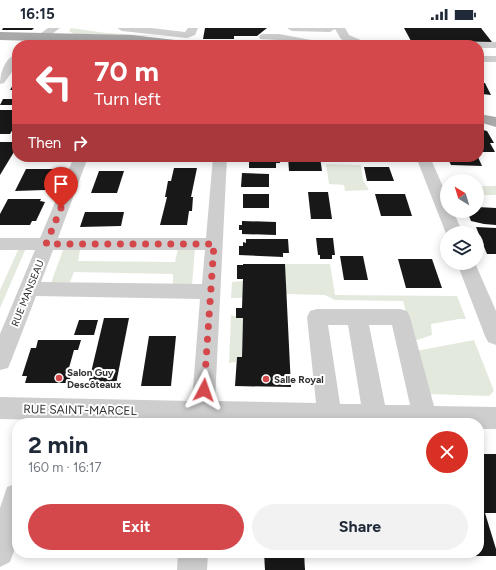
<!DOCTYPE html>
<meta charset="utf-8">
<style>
:root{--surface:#fff;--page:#f2f2f3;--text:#1f2937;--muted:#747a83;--accent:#d4474b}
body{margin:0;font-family:Figtree,sans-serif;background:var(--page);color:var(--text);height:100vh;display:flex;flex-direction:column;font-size:15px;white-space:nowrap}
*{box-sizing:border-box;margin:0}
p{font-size:13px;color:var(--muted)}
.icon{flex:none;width:22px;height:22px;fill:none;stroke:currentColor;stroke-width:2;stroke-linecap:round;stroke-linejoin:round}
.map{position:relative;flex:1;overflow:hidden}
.details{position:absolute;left:12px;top:390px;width:472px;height:140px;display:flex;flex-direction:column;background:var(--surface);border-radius:16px;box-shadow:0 2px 10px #0003}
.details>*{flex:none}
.banner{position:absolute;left:12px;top:12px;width:472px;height:122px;border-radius:16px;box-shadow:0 2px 10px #0003;background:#d4474b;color:#fff;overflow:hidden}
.needle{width:26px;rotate:322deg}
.buttons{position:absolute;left:440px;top:146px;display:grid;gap:8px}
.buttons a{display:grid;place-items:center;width:44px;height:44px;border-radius:50%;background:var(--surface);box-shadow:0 2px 10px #0003;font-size:20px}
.pin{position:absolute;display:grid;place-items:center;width:34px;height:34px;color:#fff;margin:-41px -17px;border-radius:50% 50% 50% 0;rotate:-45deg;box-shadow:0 0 4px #0007}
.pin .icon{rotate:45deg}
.me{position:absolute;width:44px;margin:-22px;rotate:4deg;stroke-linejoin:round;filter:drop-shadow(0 0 3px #0008)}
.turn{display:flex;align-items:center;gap:14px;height:84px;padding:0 16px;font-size:18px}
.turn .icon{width:52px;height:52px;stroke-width:2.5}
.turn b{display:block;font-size:28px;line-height:34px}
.then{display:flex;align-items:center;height:38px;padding:0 16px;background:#0003;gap:8px;font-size:15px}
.round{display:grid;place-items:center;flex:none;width:42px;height:42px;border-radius:21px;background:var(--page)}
.head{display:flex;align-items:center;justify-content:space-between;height:68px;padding:0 16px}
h1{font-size:24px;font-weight:700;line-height:30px}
.primary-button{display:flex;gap:8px;margin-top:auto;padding:8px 16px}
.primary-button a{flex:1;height:46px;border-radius:24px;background:var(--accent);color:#fff;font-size:16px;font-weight:700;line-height:46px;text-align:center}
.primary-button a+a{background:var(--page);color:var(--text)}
.status{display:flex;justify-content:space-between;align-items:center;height:28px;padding:0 20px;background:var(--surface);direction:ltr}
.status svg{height:11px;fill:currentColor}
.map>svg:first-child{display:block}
</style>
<div class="status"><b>16:15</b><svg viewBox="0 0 49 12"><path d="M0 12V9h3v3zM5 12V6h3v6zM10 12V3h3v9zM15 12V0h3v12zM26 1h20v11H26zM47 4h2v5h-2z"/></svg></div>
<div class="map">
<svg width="496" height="542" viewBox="0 0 496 542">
<rect width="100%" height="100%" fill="#fff"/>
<!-- green -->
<g fill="#e4e9de">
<path d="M71 0 106 5 179 9 74 6 69 3Z"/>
<path d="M326 136 361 137 363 152 369 162 345 163 344 157 329 156Z"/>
<rect x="477" y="158" width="19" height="9"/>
<path d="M19 220H26L0 280V262Z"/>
<path d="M178 221H195L192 257 173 256V246L74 244 70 254 51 255 63 222H80L78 233 175 234Z"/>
<path d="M285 236H330L335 267 457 268 466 291H459L431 296 432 307 414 313 403 273 335 272 325 267 286 266Z"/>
<path d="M243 253V270H231L232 254Z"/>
<path d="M231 287 243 290 242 329H237L236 334 229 335Z"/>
<path d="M474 312 494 363 489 368 428 366 416 323Z"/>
</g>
<!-- building -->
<g fill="#181818">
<path d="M3 0H34L32 2H2Z"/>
<path d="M205 0H267L257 8H234V11H203Z"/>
<path d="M404 0H481L492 14 411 13Z"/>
<path d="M17 52V62H10L13 57Z"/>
<path d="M479 53 480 55H485L491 67 482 66 479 64Z"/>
<path d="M3 71H17V77H0Z"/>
<path d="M0 82H17V94L10 106H0Z"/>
<path d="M479 101 487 103 494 115H490L495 124H479Z"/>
<path d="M0 114H17V119L0 147Z"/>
<path d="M249 129H279L280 135H276V140H249Z"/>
<path d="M288 129H320L322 143H289Z"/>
<path d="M447 129H478L482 138 451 137Z"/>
<path d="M364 139H389L394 153H367Z"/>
<path d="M174 140H197L191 169H193L192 183H189L187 197H160L167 169H165L168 153H171Z"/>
<path d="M26 141H54L45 162 15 163Z"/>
<path d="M99 143H124L117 165H91Z"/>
<path d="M242 145 269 146V159H241Z"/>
<path d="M308 164H328L332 191H311Z"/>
<rect x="243" y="166" width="26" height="14"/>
<path d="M375 166H405L412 188H381Z"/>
<path d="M8 171H41L40 173 45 174 36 193H32L30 197H0V186Z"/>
<path d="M477 179 496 180V197L484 196 471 193 467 183H477Z"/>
<path d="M85 184H124L121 198 80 199Z"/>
<path d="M242 193 276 194V207L242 206V202H239V197H242Z"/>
<path d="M476 199 496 200V226H487Z"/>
<path d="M316 210H333L335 227H332V231H320V227H318Z"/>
<path d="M246 211H288L289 225H283V229L239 227V218H243V214L246 215Z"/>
<path d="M340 228H363L368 252H344Z"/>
<path d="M398 231H432L442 260H406Z"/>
<path d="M243 236H285L291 359 235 358 237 329H242L243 290H236V280H242L243 251H237V237H243Z"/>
<path d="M104 290H129L116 356 88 357Z"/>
<path d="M79 292H98L94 307H74Z"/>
<path d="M149 308H176L171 358H141Z"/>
<path d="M38 312H81L78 322H74L67 347H71L69 355H25L27 348H22L31 320H36Z"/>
<path d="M479 426H496V485H485L496 521V528H470V525H479Z"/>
<path d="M264 525H304L305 542H265Z"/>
</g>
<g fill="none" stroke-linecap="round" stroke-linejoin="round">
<!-- minor -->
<g fill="#cecece" fill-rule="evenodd">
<path d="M48 0H60L37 17H25Z"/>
<path d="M117 0H151L185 4 188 0H198L195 7 187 10 122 3Z"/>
<path d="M287 0H345L349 7 363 13 496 14V20H479V17H353L341 11 335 1 330 4 292 3Z"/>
<path d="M264 6H279L322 14 327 17H305L279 12 260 11 259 9 260 7Z"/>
<path d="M17 26V37L4 55 0 56C0 45 5 29 17 26Z"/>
<rect x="479" y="28" width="17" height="6"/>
<path d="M74 129H88L58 210H206L213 129H227L215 373 316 375 307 289 310 283 317 281H400L407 283 410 289 434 378 496 379V401H479V395H190L0 391V369L192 373 200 271 36 268 11 333 8 340 0 342V306L35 222H0V210H40ZM53 222H205L202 256 41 254ZM328 297H348L361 376H340ZM369 297H392L410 377H385Z"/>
<path d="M416 129H430L447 168V183H453L463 205H447V208Z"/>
<path d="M457 235H475L496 283V317L488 314 485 308Z"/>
<path d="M17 455V515L10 534 0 539V480L7 459Z"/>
<path d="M178 525H208L207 542H177Z"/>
</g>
<!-- major -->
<g fill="#a9a9a9" fill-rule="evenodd">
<path d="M0 4 132 7 184 13 190 17 0 12Z"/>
<path d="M479 86 496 89V99L479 94Z"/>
</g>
</g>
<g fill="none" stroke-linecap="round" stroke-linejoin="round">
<!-- route -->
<path stroke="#d4474b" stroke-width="7" stroke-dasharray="0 12.6" d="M61 180 46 216H214L204 362"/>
</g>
<!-- markers -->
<g fill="#d4474b" stroke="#fff" stroke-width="1.5">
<circle cx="59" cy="350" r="4"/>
<circle cx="266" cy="351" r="4"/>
</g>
<g text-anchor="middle" stroke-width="4" stroke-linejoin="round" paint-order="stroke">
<!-- street labels -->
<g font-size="10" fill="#313131" stroke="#fff">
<text transform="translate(27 265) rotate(-68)" y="4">RUE MANSEAU</text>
</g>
<!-- poi labels -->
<g font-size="10" font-weight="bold" fill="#313131" stroke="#fff" text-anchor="start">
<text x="67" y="348">Salon Guy<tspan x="67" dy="12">Descôteaux</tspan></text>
<text x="274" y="355">Salle Royal</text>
</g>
<!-- near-street labels -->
<g font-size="12" fill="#313131" stroke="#fff">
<text transform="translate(80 382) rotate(1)" y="4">RUE SAINT-MARCEL</text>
</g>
</g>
</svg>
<div class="buttons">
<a><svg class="needle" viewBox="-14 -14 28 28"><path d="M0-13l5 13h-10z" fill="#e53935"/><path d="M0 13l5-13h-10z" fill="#747a83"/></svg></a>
<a><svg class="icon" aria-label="layers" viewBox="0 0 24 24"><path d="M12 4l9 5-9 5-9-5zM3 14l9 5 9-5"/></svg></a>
</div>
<div class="pin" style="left:61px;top:180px;background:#d93025"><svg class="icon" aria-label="arrive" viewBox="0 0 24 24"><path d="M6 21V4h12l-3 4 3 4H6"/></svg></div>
<svg class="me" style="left:204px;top:362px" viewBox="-20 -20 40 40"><path d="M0-17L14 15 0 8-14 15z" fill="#d4474b" stroke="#fff" stroke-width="4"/></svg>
<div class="banner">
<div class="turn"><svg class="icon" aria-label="left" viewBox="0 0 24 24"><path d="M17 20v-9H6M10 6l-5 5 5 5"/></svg><div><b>70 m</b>Turn left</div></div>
<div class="then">Then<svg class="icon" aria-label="right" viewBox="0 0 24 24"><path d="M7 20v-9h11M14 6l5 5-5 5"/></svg></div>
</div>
<section class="details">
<div class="head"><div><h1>2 min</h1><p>160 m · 16:17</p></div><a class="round" style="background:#d93025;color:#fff"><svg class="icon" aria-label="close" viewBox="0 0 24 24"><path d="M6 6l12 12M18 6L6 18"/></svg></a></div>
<div class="primary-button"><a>Exit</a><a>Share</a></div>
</section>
</div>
